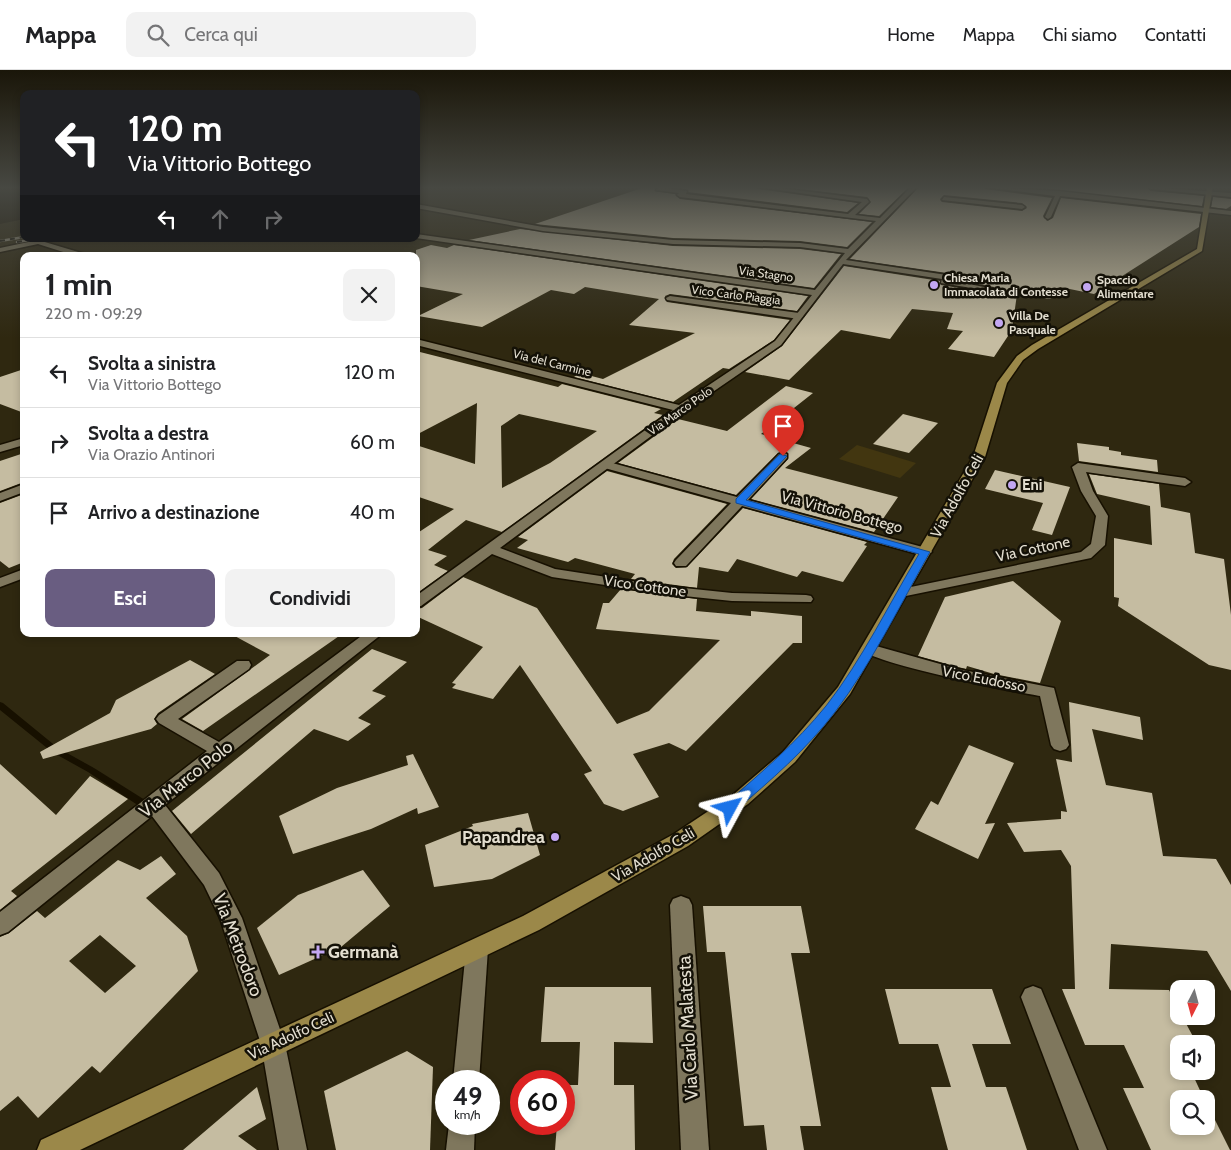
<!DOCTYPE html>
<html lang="it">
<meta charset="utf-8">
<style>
:root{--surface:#fff;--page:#f2f2f2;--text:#202124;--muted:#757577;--line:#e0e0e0;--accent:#695d81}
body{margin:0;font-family:Cabin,sans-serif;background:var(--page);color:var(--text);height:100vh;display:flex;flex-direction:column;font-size:19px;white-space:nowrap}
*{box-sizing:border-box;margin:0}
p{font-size:16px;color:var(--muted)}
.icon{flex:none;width:28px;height:28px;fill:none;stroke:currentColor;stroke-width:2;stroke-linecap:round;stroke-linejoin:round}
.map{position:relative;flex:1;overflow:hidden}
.panel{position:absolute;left:20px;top:182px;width:400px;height:385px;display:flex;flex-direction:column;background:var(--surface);border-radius:10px;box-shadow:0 2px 8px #0003}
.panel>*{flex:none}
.top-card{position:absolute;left:20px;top:20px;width:400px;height:152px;border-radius:10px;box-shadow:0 2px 8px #0003;background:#202124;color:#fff;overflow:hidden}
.needle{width:32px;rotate:186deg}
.fabs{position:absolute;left:1170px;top:910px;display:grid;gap:10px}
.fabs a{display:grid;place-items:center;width:45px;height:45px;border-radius:10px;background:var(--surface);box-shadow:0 2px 8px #0003;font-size:25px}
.speed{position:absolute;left:435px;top:1000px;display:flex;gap:10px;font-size:25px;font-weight:700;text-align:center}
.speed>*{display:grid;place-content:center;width:65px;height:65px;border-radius:50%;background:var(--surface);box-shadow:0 2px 8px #0003;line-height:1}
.speed small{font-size:12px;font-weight:400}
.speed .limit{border:8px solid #d22;background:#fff;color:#111}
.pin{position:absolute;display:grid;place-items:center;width:42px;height:42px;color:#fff;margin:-51px -21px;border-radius:50% 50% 50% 0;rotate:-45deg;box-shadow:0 0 5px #0007}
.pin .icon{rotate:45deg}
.me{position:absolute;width:55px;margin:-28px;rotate:52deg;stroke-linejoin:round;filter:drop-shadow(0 0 4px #0008)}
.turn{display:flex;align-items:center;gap:18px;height:105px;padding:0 25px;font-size:22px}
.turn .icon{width:65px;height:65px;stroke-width:2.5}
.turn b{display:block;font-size:35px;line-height:42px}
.lanes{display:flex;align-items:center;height:48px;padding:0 25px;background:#0003;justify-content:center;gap:25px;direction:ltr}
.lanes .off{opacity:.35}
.round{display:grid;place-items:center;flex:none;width:52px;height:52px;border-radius:10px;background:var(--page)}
.overview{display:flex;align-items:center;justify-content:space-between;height:85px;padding:0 25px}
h1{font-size:30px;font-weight:800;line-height:38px}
.action{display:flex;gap:10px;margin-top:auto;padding:10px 25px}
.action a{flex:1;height:58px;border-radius:10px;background:var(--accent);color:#fff;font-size:20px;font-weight:800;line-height:58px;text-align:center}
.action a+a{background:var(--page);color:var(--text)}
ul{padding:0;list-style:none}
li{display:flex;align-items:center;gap:15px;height:70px;padding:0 25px;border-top:1px solid var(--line)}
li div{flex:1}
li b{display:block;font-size:19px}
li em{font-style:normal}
header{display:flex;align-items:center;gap:30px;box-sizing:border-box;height:70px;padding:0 25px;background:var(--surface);border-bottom:1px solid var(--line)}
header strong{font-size:24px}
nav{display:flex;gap:28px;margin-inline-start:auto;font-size:18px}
.search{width:350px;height:45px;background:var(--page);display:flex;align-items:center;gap:12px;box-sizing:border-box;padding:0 18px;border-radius:10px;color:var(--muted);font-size:19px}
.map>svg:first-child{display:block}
</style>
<header>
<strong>Mappa</strong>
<div class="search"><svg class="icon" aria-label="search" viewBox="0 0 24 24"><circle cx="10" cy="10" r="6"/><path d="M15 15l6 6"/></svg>Cerca qui</div>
<nav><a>Home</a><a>Mappa</a><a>Chi siamo</a><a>Contatti</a></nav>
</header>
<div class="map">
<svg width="1231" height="1080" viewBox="0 0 1231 1080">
<rect width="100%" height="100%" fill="#2f2810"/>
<!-- green -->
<path fill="#423610" d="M857 375 916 393 900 408 839 389Z"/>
<!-- water -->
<path fill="#171000" d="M0 117H24V149L0 154Z"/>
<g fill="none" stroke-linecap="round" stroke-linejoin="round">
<!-- stream -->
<path fill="#171000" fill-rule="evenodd" d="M0 632 3 633 58 678 94 698 145 730 147 733 145 736 142 737 139 736 88 702 52 682 0 640Z"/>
</g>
<!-- building -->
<g fill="#c5bca1" fill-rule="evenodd">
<path d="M645 117H656L655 121 675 124 680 129 872 152 847 177 800 171 673 168 535 154Z"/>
<path d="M669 117H756L758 119 858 133 847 142 688 122 687 119Z"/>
<path d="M783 117H909L879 146 859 144 871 132 867 127Z"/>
<path d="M919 117H983L985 119 1052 128 1043 146 1047 151 1053 148 1061 128 1201 144 1199 157 1094 224 1060 217 1050 229 1017 224 1012 260 994 287 948 279 963 261 947 259 953 243 912 239 890 269 841 260 789 310 745 302 782 276 844 196 940 211 941 215 990 223 995 221 994 217 952 209V205L947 203 850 189ZM944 125 1022 133 1027 138 1022 141 942 132 940 129Z"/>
<path d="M1051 117H1146L1151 121 1204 126 1202 136 1048 119Z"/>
<path d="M1213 127 1231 129V136L1226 139 1211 137Z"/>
<path d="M520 159 673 176 800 179 841 184 814 218 469 170Z"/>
<path d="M431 175 447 178 454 175 808 226 797 241 670 224 665 226 667 232 790 250 774 270 729 299 723 298 673 332 574 307 580 303 603 309 695 263 629 255 659 229 585 217 574 224 551 220 482 257 418 246 463 224 416 216V180Z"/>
<path d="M416 281 558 317 562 314 661 339 654 343 663 345 502 462 466 450 428 480 447 486 434 495 448 501 416 524V464L454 439 416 426V375L475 394 477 333 416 365ZM519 344 597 361 550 393 502 418 501 356Z"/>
<path d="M24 299V343L0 334V307Z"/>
<path d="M786 316 813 323 761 364 811 378 785 398 898 427 874 462 751 429 788 389 787 382 778 383 736 425 618 393 678 349 727 361Z"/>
<path d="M903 344 938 353 909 383 873 374Z"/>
<path d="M1077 373 1109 377V380L1121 382V385L1157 390 1158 402 1079 391Z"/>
<path d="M24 383V412L0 421V391Z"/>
<path d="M995 400 1070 417 1052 465 1032 460 1043 433 985 419Z"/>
<path d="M607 401 727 434 674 489 672 494 676 498 687 497 743 438 867 472 864 475 867 476 843 512 802 501 797 507 737 489 728 502 699 497 697 518 631 509 635 504 575 488 568 492 517 478 528 470 518 467Z"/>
<path d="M1089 404 1159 414 1161 437 1190 443 1195 483 1224 489 1231 545V600L1209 595 1118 536 1119 528 1114 527V468L1152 475 1150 436 1097 424Z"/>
<path d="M24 424V492L9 498 0 491V433Z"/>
<path d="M463 507 537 538 617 654 649 641 720 570 596 559 603 533H609L621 519 697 529 696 541 751 546V541L802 546V573H793L686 681 669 673 633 684 659 727 623 741 604 734 584 704 592 701 520 595 493 629 452 618 456 614 452 613 483 577 416 546V539L422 538Z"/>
<path d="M1013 511 1061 551 1040 613 994 604 967 596 966 599 958 597 918 586 945 527Z"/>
<path d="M231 564H342L203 661 182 649 270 585Z"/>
<path d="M372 579 407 592 372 621 386 626 358 648 371 654 348 671 314 659 191 764 172 741Z"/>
<path d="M190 590 215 604 158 643 154 649 157 654 151 659 43 689 40 682 110 643 116 630Z"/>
<path d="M1069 632 1140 647 1143 670 1092 659 1106 715 1152 723 1163 786 1216 789 1231 815V921L1207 881 1111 874 1109 919 1169 920 1179 939V946H1182L1197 974H1177L1179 978V1001H1191L1204 1029H1179V1056H1206V1032L1230 1080H1151L1123 1018H1144L1124 975H1085L1062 919H1075L1071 796 1061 780 1024 782 1007 753 1061 749V741L1067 742 1056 689 1072 692Z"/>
<path d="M969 675 1014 693 985 754 995 753 978 789 915 759 931 731 938 735Z"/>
<path d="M413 684 439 737 418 744 417 738 371 759 293 784 279 746 337 718 408 695 406 686Z"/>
<path d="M0 694 56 745 90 706 128 729 11 821 17 826 0 840Z"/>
<path d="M528 743 540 785 492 809 434 817 425 775 473 756 472 754Z"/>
<path d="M161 786 176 804 146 828 187 866 198 901 100 1003 92 996 38 1048 18 1026 0 1041V867L9 863 37 841 45 848 118 790 140 800ZM100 865 136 896 105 923 69 891Z"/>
<path d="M363 800 390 836 341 877 279 905 257 858 298 825Z"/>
<path d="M703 836H801L810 883H791L821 1056H800L804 1080H767L764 1055 744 1056 725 882H707Z"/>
<path d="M545 917H651L653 973 614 972V1015H634L635 1080H555L557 1054H564V1015H578L580 972H541Z"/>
<path d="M885 919H992L1011 974H972L986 1017H1006L1027 1080H948L931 1017H951L938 974H899Z"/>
<path d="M407 981 433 997 430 1080H336L324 1021Z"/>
<path d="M257 1017 266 1049 238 1066 257 1080H183Z"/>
</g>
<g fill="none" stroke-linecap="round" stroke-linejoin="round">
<defs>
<g id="lane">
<path d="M670 226 799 243 803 246 799 249 667 230 666 228Z"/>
<path d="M783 383 787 384V388L748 430 930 479 932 482 925 486 742 436 686 496H676L674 493 676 490 731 433 601 397 599 395 605 391 737 427 779 384Z"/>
<path d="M24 414V422L0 431V423Z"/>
</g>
<g id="street">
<path d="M658 117 687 121 686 124 848 144 862 132 758 117H771L867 129 869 132 855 145 880 148 911 117H917L846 190 947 205 951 207 949 210 994 219 990 221 941 213 942 209 843 194 781 275 685 341 500 478 555 499 665 516 732 523 806 525 811 526 813 529 811 532 732 531 665 524 552 507 492 484 421 536 416 537V526L673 340 416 275V269L679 335 775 271 812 225 416 168V164L815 220 845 183 800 177 673 174 543 161 416 138V134L543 157 673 170 800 173 848 179 876 151 680 127 677 125 679 123 656 120Z"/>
<path d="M985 117 1059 121 1231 141V145L1060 126 1051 147 1048 149 1045 147 1055 126Z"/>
<path d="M1148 117 1231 123V127L1151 119Z"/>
<path d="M944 127 1022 135 1025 137 1022 139 942 130Z"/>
<path d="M38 170 85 184 86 186H76L38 174 0 182V178Z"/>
<path d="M24 368V375L0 382V375Z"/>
<path d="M1078 393 1185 408 1191 412 1185 416 1086 402 1093 421 1108 446 1105 475 1091 488 901 527 896 526 894 523 901 519 1081 482 1091 474 1096 446 1081 421 1072 397Z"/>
<path d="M24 499V508L0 517V508Z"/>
<path d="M364 564H382L165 735 219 803 242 848 285 974 307 1080H279L261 974 220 848 204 815 152 746 8 862 0 865V842L207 681 159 653 156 649 159 645 237 591H249L251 595 249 599 178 649 219 672Z"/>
<path d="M869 574 958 599 1054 618 1069 675 1066 679 1060 681 1054 679 1051 675 1040 626C1016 622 870 593 861 579L863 576Z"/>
<path d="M681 826 689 829 692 835 709 1080H681L670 835 673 829Z"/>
<path d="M477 869 485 872 488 879 479 1011H453L466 879 469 872Z"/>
<path d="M1033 916 1041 919 1107 1080H1079L1021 927 1025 919Z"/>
<path d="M449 1054H475L474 1080H446Z"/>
</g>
<path id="primary" d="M1207 117H1213L1202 181 1038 279 1023 290 1007 313 985 387 850 624 795 692 748 734 688 776 539 860 80 1080H37L41 1070 523 846 674 764 734 724 783 682 838 617 973 387 997 313 1017 286 1032 275 1197 179Z"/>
</defs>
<!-- lane casing -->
<use href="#lane" stroke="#171000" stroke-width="3"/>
<!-- street casing -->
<use href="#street" stroke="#171000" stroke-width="3"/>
<!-- primary casing -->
<use href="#primary" stroke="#171000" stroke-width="3"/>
<!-- lane -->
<use href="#lane" fill="#7f775d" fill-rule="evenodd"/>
<!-- street -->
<use href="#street" fill="#7f775d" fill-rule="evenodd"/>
<!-- primary -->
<use href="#primary" fill="#9b8849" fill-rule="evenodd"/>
<defs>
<g id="rail">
<path d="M0 171 24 167"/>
<path d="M17 172 36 169"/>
</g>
</defs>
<!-- rail casing -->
<use href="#rail" stroke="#999482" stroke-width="2.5"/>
<!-- rail -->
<use href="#rail" stroke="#141107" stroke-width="2" stroke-dasharray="5" stroke-linecap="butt"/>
</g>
<!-- sky -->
<linearGradient id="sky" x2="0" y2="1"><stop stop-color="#1a1609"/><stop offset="0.44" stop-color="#474842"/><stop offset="1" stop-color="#474842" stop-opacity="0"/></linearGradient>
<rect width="1231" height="268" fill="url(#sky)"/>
<!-- route -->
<path fill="#1a73e8" stroke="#114b97" d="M780 384 787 386 746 430 930 482C900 535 872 593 835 642 806 680 771 710 735 741H725L723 738 725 734C761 703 796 673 826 636 862 590 889 534 919 484L736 433V429Z"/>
<!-- markers -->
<g fill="#c3a7f2" stroke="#141107" stroke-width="2">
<circle cx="934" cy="215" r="5"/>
<circle cx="1087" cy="217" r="5"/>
<circle cx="999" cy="253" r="5"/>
<circle cx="1012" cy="415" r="5"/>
<circle cx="555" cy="767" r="5"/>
<path d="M315.5 874.5h5v5h5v5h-5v5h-5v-5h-5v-5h5z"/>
</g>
<g text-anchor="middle" stroke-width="5" stroke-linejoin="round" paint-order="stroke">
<!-- far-street labels -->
<g font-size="12" fill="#e3ded0" stroke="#141107">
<text transform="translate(766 204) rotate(8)" y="4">Via Stagno</text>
<text transform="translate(736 225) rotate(7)" y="4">Vico Carlo Piaggia</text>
<text transform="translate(552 293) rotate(14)" y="4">Via del Carmine</text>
<text transform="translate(680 341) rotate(-35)" y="4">Via Marco Polo</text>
</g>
<!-- far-poi labels -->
<g font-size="12" font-weight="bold" fill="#e3ded0" stroke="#141107" text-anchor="start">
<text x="944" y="212">Chiesa Maria<tspan x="944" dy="14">Immacolata di Contesse</tspan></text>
<text x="1097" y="214">Spaccio<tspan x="1097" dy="14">Alimentare</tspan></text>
<text x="1009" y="250">Villa De<tspan x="1009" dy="14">Pasquale</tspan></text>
</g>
<!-- poi labels -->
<g font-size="15" font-weight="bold" fill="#e3ded0" stroke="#141107" text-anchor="start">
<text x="1022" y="420">Eni</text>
</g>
<!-- street labels -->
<g font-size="15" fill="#e3ded0" stroke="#141107">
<text transform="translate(957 426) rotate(-61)" y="5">Via Adolfo Celi</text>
<text transform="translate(842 442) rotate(15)" y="5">Via Vittorio Bottego</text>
<text transform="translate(1033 479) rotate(-12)" y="5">Via Cottone</text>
<text transform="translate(645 516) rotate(8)" y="5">Vico Cottone</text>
<text transform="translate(984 609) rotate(11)" y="5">Vico Eudosso</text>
<text transform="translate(653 785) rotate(-30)" y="5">Via Adolfo Celi</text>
<text transform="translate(291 966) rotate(-25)" y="5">Via Adolfo Celi</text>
</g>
<!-- near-street labels -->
<g font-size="18" fill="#e3ded0" stroke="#141107">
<text transform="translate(186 709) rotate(-38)" y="6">Via Marco Polo</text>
<text transform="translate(238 875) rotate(69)" y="6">Via Metrodoro</text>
<text transform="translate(688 958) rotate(-93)" y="6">Via Carlo Malatesta</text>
</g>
<!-- near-poi labels -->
<g font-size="18" font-weight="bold" fill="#e3ded0" stroke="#141107" text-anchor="end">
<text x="545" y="773">Papandrea</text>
<text x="328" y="888" text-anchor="start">Germanà</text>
</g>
</g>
</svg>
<div class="fabs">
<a><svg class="needle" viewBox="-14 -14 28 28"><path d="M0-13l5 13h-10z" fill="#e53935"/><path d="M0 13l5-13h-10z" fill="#757577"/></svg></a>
<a><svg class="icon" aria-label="sound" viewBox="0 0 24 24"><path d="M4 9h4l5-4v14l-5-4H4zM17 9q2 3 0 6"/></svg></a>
<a><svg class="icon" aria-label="search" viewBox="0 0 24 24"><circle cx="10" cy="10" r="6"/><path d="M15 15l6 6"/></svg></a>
</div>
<div class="speed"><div>49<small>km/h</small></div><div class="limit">60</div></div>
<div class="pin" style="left:783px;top:386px;background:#d93025"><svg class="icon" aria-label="arrive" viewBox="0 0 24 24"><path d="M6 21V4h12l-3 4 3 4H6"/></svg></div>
<svg class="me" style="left:730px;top:738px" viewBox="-20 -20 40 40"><path d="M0-17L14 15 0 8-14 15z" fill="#1a73e8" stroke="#fff" stroke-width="4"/></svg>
<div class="top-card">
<div class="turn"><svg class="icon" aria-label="left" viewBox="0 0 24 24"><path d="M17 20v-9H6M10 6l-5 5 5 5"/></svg><div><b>120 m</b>Via Vittorio Bottego</div></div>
<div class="lanes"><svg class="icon" aria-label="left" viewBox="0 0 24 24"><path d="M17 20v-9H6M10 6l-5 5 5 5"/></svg><svg class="icon off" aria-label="ahead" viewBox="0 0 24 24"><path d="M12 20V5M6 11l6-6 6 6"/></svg><svg class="icon off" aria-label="right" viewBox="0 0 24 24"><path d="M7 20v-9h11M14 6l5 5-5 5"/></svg></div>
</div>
<section class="panel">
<div class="overview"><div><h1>1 min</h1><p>220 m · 09:29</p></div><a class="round"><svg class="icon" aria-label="close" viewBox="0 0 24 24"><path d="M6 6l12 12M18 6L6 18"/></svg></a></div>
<ul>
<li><svg class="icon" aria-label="left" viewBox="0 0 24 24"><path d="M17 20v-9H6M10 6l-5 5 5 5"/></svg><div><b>Svolta a sinistra</b><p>Via Vittorio Bottego</p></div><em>120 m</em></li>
<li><svg class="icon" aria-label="right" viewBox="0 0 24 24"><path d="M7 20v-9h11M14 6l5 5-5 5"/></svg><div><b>Svolta a destra</b><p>Via Orazio Antinori</p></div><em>60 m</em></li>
<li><svg class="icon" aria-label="arrive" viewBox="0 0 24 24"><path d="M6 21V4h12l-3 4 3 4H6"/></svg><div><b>Arrivo a destinazione</b></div><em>40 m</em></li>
</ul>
<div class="action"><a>Esci</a><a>Condividi</a></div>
</section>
</div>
